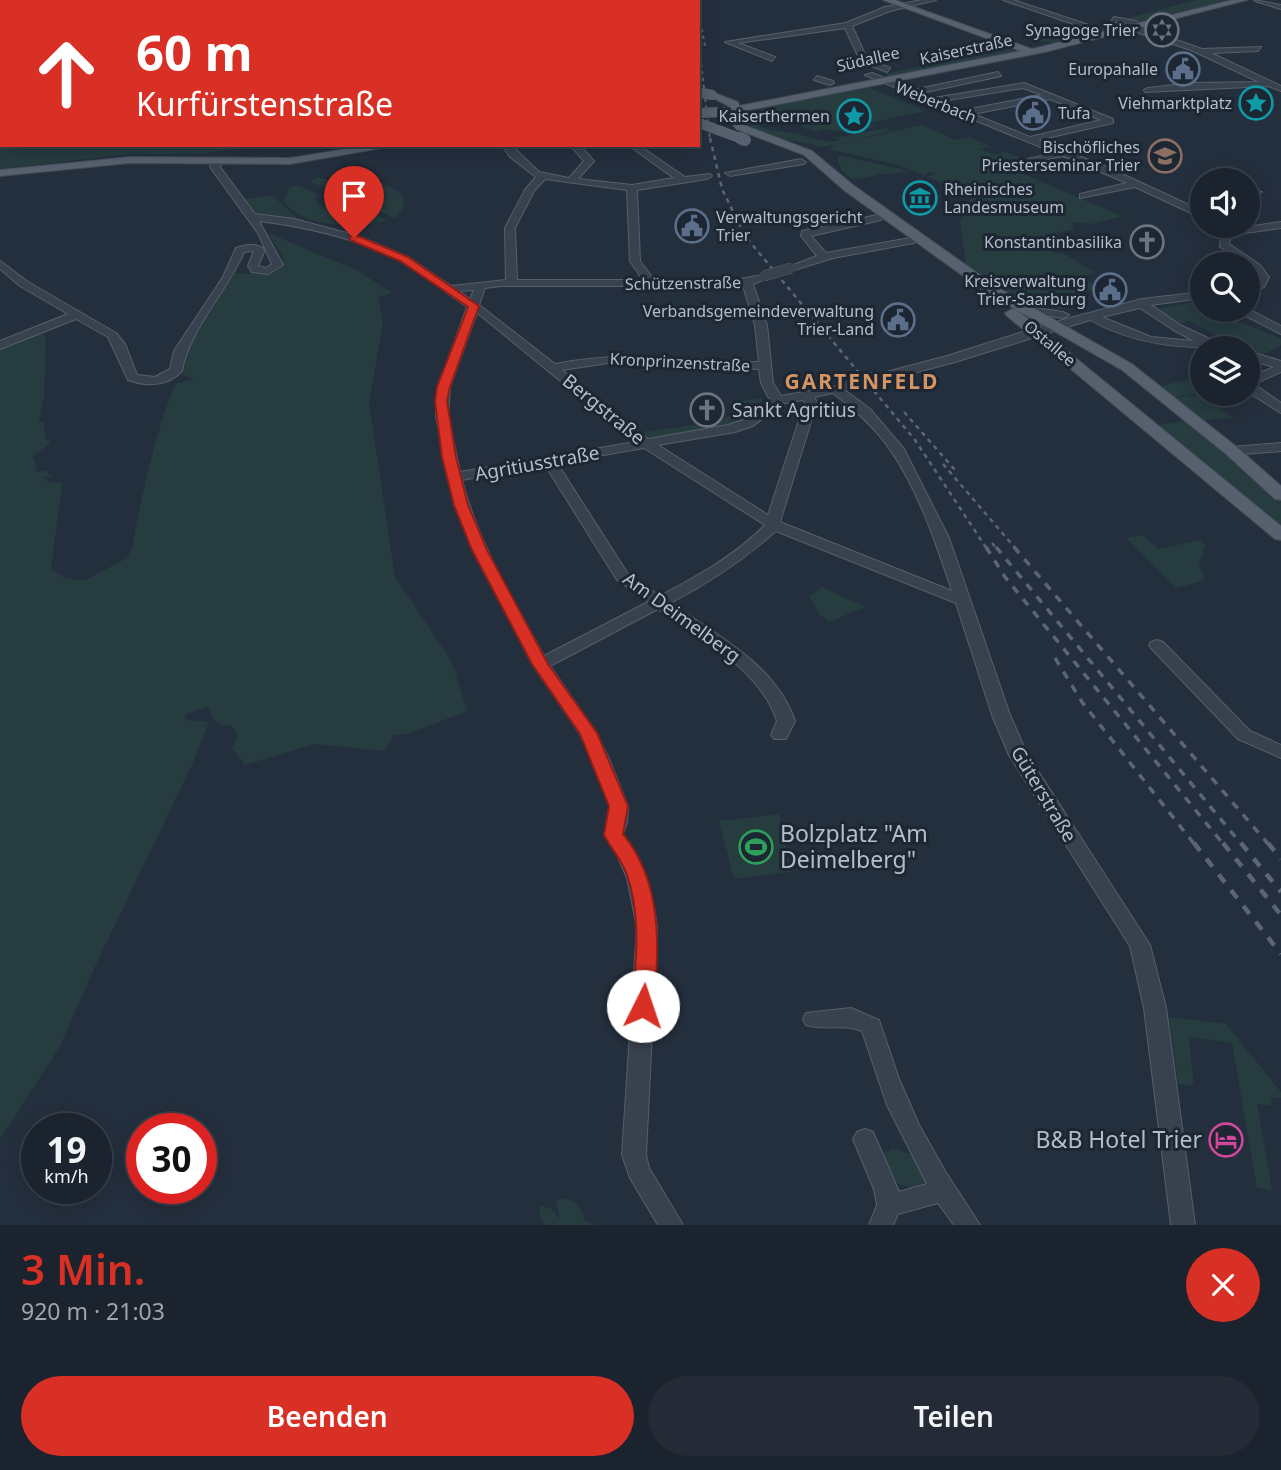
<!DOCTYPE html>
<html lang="de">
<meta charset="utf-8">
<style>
:root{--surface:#1b232e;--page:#242b36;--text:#f1f3f6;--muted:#a0a4aa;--line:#39404a;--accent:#d93025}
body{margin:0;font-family:"Noto Sans",sans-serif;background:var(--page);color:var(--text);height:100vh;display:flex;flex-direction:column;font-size:26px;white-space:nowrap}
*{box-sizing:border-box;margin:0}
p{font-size:23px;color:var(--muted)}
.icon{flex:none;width:38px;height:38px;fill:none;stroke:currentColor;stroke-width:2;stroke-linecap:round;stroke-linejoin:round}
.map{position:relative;height:1225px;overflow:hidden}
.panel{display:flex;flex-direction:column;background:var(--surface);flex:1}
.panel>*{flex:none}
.banner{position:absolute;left:0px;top:0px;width:700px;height:147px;box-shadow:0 4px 18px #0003,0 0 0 2px var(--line);background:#d93025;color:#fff;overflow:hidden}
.controls{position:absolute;left:1190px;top:168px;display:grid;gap:14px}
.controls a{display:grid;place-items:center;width:70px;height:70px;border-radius:50%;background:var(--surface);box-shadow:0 4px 18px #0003,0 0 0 2px var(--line);font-size:35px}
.speed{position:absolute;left:21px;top:1113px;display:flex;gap:14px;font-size:35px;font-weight:700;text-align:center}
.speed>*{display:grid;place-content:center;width:91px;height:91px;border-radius:50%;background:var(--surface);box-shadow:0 4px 18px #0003,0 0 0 2px var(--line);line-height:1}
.speed small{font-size:18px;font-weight:400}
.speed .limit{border:10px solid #d22;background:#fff;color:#111}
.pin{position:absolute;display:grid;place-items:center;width:60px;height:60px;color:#fff;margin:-72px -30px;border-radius:50% 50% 50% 0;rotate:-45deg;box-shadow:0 0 7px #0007}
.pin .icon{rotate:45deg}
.me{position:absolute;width:77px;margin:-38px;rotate:4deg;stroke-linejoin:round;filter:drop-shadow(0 0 5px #0008)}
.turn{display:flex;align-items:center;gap:24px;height:147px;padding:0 21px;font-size:32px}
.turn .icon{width:91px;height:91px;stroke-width:2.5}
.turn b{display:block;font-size:49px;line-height:60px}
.round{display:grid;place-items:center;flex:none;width:74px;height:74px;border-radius:37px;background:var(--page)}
.overview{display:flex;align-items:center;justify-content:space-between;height:119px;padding:0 21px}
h1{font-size:42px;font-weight:600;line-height:52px;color:var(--accent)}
.action{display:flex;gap:14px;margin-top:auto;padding:14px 21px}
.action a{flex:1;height:80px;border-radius:42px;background:var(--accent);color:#fff;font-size:28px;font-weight:600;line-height:80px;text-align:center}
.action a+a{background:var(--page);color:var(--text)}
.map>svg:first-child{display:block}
</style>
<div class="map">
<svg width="1281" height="1225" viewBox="0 0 1281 1225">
<rect width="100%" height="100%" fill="#242f3e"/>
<!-- green -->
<g fill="#263c3f">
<path d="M1196 0H1237L1146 23 1128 18Z"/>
<path d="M1106 23 1126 29 1052 43 1045 41 1024 44Z"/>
<path d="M1004 47 1019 53 894 78 885 74Z"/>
<path d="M869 88 926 111 869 123 874 127 849 133 826 129 815 132 793 122 801 120 797 118 788 120 773 113 752 119 762 122 759 126C770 131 779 131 791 133 809 135 822 145 840 140L837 138 886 128 892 131C870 135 845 144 823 147 818 148 812 143 807 143 789 141 752 138 746 116L760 106Z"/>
<path d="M0 92H2V145H267L200 154H130L0 169Z"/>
<path d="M922 125 956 140 969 137 991 146 980 149 995 155 1005 152 1028 160 1005 166 1122 216 1092 224 1073 222 1071 224 1074 229 1030 240 1058 254 1063 253 1096 273 1081 276 1101 289 1043 301 1051 308 1061 306 1064 309 1053 310 1040 302 1032 304 1046 312C1021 313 980 278 959 264L966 263 960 223 966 207 973 204 968 202 969 200 985 189C956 202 953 185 927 177L935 174 927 172 926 176 898 165 828 149 834 145Z"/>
<path d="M838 155 892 167 873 174 894 167 909 172 881 174 855 180 858 177 852 179C843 175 837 165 838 155Z"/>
<path d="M318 178C345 183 383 173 404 198L403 209 395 218 373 209 378 203C367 187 347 192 331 189 324 188 316 184 309 181Z"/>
<path d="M296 185 317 194 316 201C331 216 348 210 366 212 373 212 382 218 388 221 358 227 304 230 284 201L288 189Z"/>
<path d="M272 195 300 221 256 214 242 200Z"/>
<path d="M268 233 356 270 393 293 378 297 383 322 369 403 395 577 452 662 467 711 408 734 394 735 385 751 314 744 245 765 232 748 238 735 230 725H221L211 716 209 706 186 714V720L209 722 191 767 98 960 59 1048 0 1139V347L39 331 46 337 44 395 39 421 44 422 45 439 51 442 33 457 37 468 34 472 48 471V474L56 476 43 477 49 482 62 483 51 569 65 578 84 581 127 558 132 547C143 491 154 437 175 384L193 379 183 374 191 343 235 273 266 274 283 267V257Z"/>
<path d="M1202 300V310L1219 312 1206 315 1207 316H1227L1281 339V345L1258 357 1248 354V348H1230L1236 342 1227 340 1188 321 1176 326 1153 310Z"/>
<path d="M1202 367V393L1174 397 1160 386 1200 377 1191 370Z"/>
<path d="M1203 394H1216L1230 403 1217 406 1233 418 1203 420 1175 398Z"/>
<path d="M762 398 761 404 746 413 745 418 738 423 650 438 643 432 715 422V419H724L736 411 733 402Z"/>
<path d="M1187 420 1281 499V529L1154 426Z"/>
<path d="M1143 535 1158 549 1200 540 1205 545 1199 564 1205 580 1176 588 1126 538Z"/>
<path d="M822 587 865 607 829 622 820 615 809 597Z"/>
<path d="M779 814 791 872 734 879 719 821Z"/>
<path d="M1169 1017 1226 1024 1281 1092V1098L1270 1097 1272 1105 1257 1104 1272 1190 1257 1188 1232 1043 1189 1037 1194 1086 1178 1084Z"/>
<path d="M893 1148 912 1155 926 1180 925 1185 912 1189 887 1179 880 1156Z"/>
<path d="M562 1199C575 1199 583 1208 584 1221L597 1225H545L540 1219V1206L550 1208 560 1219 556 1201Z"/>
</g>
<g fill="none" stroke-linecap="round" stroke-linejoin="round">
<defs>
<g id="minor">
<path d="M464 0H472L473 2H465Z"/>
<path d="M922 0H936L890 11 852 26 867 59 890 68 887 72 861 62 845 28 738 43 775 57 772 61 725 42 846 23 885 7Z"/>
<path d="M1003 0H1013L1092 26 1085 28Z"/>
<path d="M1254 0 1281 5V9L1255 1Z"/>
<path d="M1114 17 1136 21 1145 29 1202 49 1261 47 1258 51 1211 53 1281 86V91L1268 86 1145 92 1144 90 1148 88 1193 83 1259 82 1191 50 1139 33 1131 25 1111 21Z"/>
<rect x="0" y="28" width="2" height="4"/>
<path d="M998 72 1001 76 921 93 934 98 1024 83 1113 119V123L1038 140 1109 168 1202 211V218L1135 187 1080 198V194L1127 183 1063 156 1028 163V159L1055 153 865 75 872 73 913 90ZM1023 88 1042 95 965 110 942 101ZM1050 99 1101 120 1030 137 973 114Z"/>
<path d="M817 76 833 81 834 83 830 85 814 80Z"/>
<rect x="0" y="83" width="2" height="4"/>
<path d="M502 145H511L539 172 569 178 584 161 570 145H579L594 161 578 179 632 185 674 178 628 145H638L685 177 710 174 712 176 707 179 637 190 640 261 654 280 728 281 768 274V278L753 284 767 325 773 383 781 396 849 384 851 387 846 391 870 409 904 449 949 538 1010 715 1027 754 1150 945 1166 1008 1195 1225H1171L1144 1008 1130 946 1009 755 992 715 956 603 776 531C744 559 709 583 670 603 716 634 776 665 795 721L786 739H774L771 735 777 721C760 669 701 639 658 609L550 666 594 729 609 759 628 806 627 822 623 834C644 862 653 893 657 927L646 1155 649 1168 683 1225H658L630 1178 622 1155 637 927 627 878 618 857 604 835 609 822 610 806 591 759 580 734 532 664 473 550 454 505 436 416 438 387 467 307C445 292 423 274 400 261 357 238 307 227 259 221L283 265 268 274 252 272 248 266 254 251 244 252C227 292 190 328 182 371 168 386 147 387 128 380L108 337 76 319 0 349V341L68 314 20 286 0 269V261L28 282 116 333 125 344 137 375 155 377 170 369 174 351 223 277 236 248C247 245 256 242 265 250L258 266 266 268 272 264 258 233 210 167 214 159 217 158 222 161 220 167 255 214 294 219 358 236 408 257 451 286 506 280 505 228 525 190 536 177 510 157ZM545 179 627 190 630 261 643 280H517L515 228 534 191ZM501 286H743L755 325 759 362C690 360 623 350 555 364L479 305 485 288ZM474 290 470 299 459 291ZM477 313 480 315 635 442 460 472 448 416 450 387ZM634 362 759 369 761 383 770 400 743 420 728 425 648 439 562 370 608 363ZM833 393C855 410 876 428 891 451 919 492 936 543 952 591L780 522 817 402 814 397ZM802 400 805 402 768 515 658 445 735 432 753 426 781 404ZM644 448 765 525C736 555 696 577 660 596L628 574 557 463ZM545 465 617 580 648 602 544 656C513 599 478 543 462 480Z"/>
<path d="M801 159 806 162 804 164 730 176 725 173Z"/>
<path d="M1254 190 1262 192 1248 200V193Z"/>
<path d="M877 215 882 218 881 220 811 236 826 253 910 238 914 239V243L833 258 791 271 786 268 817 256 801 236 802 231Z"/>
<path d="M1281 222V228L1231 235 1229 244 1260 265 1269 277 1264 287 1248 293V286L1256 283 1258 277 1248 264 1220 247 1221 233 1226 230Z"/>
<path d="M1202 292V298L1151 305 1180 325 1229 348C1179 348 1135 345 1090 320L955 362 879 382 873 378 875 375 947 356 1051 323 1142 299ZM1140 308 1172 329 1194 341 1151 337 1102 317Z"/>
<path d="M1028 307 1063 312 1069 315 1063 318 1024 312 1022 310Z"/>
<path d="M1248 309 1281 326V334L1234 310Z"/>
<path d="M1248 351 1281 361V372L1254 384 1281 403V413L1248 392V378L1274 367 1248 359Z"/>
<path d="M1281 443V451L1232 455 1225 451 1232 447Z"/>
<path d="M1157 640 1163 642 1250 731 1281 745V758L1238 739 1151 648 1149 645 1151 642Z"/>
<path d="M851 1008 879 1020 899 1079 919 1125 945 1171 980 1225H954L938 1203 898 1214 893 1225H869L877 1205 874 1189 853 1139 857 1132 865 1129 873 1132 899 1192 927 1184 887 1105 862 1031C843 1023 825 1031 806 1025L803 1019 806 1013Z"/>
</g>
<g id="major">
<path d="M883 0H895L1032 49 1233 0H1247L1045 52 739 112V119L744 125 812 151 853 185 997 287 1132 364 1238 448 1281 486V500L1275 499 1226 454 1122 370 987 293 845 191 804 155 736 129 729 119V114L719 112 729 106 707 95 712 92 738 102 739 106 1021 51Z"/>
<path d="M371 145H399L290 164 130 163 0 176V170L130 157 290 158Z"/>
<path d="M1012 309 1017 310 1281 526V540L1275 539 1007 316 1005 313Z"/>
</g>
</defs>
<!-- minor casing -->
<use href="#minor" stroke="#565f6c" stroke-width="2"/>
<!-- major casing -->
<use href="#major" stroke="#414a57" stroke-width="2"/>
<!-- minor -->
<use href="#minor" fill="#38414e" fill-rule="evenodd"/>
<!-- major -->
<use href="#major" fill="#56606e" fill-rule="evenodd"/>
<!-- rail-far3 -->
<g stroke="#5a6575" stroke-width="2" stroke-dasharray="3.5 3.5" stroke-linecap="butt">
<path d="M698 8 705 46"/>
<path d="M698 36 710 140"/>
</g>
<!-- rail-far2 -->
<g stroke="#5a6575" stroke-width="2.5" stroke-dasharray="4.5 4.5" stroke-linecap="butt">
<path d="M710 138 722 189 745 236 915 440 987 549"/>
<path d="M904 412 955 470"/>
<path d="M943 464 1016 549"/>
<path d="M992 543 997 549"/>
</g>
<!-- rail-far1 -->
<g stroke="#5a6575" stroke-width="3.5" stroke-dasharray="8 8" stroke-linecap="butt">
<path d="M986 547 1005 577 1224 845"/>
<path d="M996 547 1242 845"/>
<path d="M1014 547 1269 845"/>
<path d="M1055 658 1082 702 1195 845"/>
</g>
<!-- rail -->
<g stroke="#5a6575" stroke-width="4.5" stroke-dasharray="10 10" stroke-linecap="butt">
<path d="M1194 843 1281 954"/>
<path d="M1223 843 1281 915"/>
<path d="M1241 843 1281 892"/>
<path d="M1268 843 1281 859"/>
</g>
<defs>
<path id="minor-bridge-far1" d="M764 276 791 268"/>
<path id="minor-bridge" d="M851 385 879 378"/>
<g id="major-bridge-far1">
<path d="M702 93 712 95"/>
<path d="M698 113 723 112"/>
<path d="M699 123 745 140"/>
</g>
<path id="major-bridge" d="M740 138 745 140"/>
</defs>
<!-- minor-bridge-far1 casing -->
<use href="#minor-bridge-far1" stroke="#565f6c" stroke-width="11" stroke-linecap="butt"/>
<!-- minor-bridge casing -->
<use href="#minor-bridge" stroke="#565f6c" stroke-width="15" stroke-linecap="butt"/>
<!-- major-bridge-far1 casing -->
<use href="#major-bridge-far1" stroke="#414a57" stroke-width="10" stroke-linecap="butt"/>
<!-- major-bridge casing -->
<use href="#major-bridge" stroke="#414a57" stroke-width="13" stroke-linecap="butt"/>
<!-- minor-bridge-far1 -->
<use href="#minor-bridge-far1" stroke="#38414e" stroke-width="10"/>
<!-- minor-bridge -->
<use href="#minor-bridge" stroke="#38414e" stroke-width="13"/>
<!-- major-bridge-far1 -->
<use href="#major-bridge-far1" stroke="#56606e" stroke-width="10"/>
<!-- major-bridge -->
<use href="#major-bridge" stroke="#56606e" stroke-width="12"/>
</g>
<!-- route -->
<path fill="#d93025" stroke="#8d1f18" stroke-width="2" d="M350 236H358L408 257 479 306 450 387 447 401 456 457 468 505 487 550 548 664 597 733 628 806 623 834C663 883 659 946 654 1006L650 1012 643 1014 635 1012 632 1006C636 961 642 915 626 872 620 858 611 848 604 835L609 806 580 734 532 664 472 550 454 505 442 457 435 401 437 387 468 307 400 261 350 240Z"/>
<!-- icons -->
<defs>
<symbol id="synagogue-ring" viewBox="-11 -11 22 22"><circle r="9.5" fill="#1d2633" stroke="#6b7280" stroke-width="1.5"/><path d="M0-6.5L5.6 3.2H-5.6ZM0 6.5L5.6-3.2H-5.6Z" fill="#6b7280"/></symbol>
<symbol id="civic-ring" viewBox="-11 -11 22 22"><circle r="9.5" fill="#1d2633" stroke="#5c6f8a" stroke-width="1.5"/><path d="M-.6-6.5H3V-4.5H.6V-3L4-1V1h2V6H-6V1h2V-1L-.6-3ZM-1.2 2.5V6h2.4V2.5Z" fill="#5c6f8a"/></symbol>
<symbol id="sight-ring" viewBox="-11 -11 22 22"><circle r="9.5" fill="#1d2633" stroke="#0f9aa8" stroke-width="1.5"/><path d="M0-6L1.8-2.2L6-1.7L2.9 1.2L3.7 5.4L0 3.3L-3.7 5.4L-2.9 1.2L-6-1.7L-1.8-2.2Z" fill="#0f9aa8"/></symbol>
<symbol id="university-ring" viewBox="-11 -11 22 22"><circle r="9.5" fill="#1d2633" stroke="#8d6e63" stroke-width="1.5"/><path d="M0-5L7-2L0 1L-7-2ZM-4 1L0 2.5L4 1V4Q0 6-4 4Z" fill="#8d6e63"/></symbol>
<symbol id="museum-ring" viewBox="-11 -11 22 22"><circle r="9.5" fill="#1d2633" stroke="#0f9aa8" stroke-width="1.5"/><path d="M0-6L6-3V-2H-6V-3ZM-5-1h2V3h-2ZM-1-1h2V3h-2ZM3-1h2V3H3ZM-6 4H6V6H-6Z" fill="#0f9aa8"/></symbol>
<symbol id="church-ring" viewBox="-11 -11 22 22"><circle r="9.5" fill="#1d2633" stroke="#6b7280" stroke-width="1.5"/><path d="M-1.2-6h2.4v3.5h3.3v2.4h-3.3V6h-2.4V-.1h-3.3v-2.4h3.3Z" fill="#6b7280"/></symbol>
<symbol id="stadium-ring" viewBox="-11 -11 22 22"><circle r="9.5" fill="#1d2633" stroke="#2e9e5b" stroke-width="1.5"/><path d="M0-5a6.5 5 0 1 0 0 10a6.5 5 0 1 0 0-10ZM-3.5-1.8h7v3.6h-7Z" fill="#2e9e5b"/></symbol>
<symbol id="hotel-ring" viewBox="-11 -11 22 22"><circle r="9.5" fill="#1d2633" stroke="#d1479c" stroke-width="1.5"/><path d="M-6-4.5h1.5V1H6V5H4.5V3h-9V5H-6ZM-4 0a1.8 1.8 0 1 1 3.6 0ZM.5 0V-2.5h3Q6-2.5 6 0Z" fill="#d1479c"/></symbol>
</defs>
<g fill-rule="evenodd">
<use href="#synagogue-ring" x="1143" y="11" width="38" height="38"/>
<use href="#civic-ring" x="1164" y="50" width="38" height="38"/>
<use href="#sight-ring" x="1237" y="84" width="38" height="38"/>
<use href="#civic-ring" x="1014" y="94" width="38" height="38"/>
<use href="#sight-ring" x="835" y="97" width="38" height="38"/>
<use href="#university-ring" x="1146" y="137" width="38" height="38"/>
<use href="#museum-ring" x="901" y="179" width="38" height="38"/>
<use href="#civic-ring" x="673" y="207" width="38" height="38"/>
<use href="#church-ring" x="1128" y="223" width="38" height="38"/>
<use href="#civic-ring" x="1091" y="271" width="38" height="38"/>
<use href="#civic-ring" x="879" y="301" width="38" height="38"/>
<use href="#church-ring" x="688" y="391" width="38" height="38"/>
<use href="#stadium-ring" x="737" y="828" width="38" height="38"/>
<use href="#hotel-ring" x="1207" y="1121" width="38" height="38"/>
</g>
<g text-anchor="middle" stroke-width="6" stroke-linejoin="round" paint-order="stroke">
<!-- far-poi labels -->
<g font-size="16" fill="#b4bcc9" stroke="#1d2633" text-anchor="end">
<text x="1138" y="36">Synagoge Trier</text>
<text x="1158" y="75">Europahalle</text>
<text x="1232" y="109">Viehmarktplatz</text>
<text x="1058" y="119" text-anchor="start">Tufa</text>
<text x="830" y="122">Kaiserthermen</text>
<text x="1140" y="153">Bischöfliches<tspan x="1140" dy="18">Priesterseminar Trier</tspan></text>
<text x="944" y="195" text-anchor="start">Rheinisches<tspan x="944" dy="18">Landesmuseum</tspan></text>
<text x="716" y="223" text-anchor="start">Verwaltungsgericht<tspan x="716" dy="18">Trier</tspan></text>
<text x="1122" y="248">Konstantinbasilika</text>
<text x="1086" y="287">Kreisverwaltung<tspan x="1086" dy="18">Trier-Saarburg</tspan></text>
<text x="874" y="317">Verbandsgemeindeverwaltung<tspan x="874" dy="18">Trier-Land</tspan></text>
</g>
<!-- far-street labels -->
<g font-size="16" fill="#b4bcc9" stroke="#1d2633">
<text transform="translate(966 49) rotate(-12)" y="6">Kaiserstraße</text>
<text transform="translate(868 59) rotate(-13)" y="6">Südallee</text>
<text transform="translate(936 102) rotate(22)" y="6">Weberbach</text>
<text transform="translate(683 283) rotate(-1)" y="6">Schützenstraße</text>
<text transform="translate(1050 343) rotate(40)" y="6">Ostallee</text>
<text transform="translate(680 362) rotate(3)" y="6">Kronprinzenstraße</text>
</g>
<!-- street labels -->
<g font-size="19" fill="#b4bcc9" stroke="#1d2633">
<text transform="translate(604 409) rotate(39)" y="7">Bergstraße</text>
<text transform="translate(537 463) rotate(-10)" y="7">Agritiusstraße</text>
<text transform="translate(682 617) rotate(36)" y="7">Am Deimelberg</text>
<text transform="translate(1044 794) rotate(59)" y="7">Güterstraße</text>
</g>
<!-- poi labels -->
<g font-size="19" fill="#b4bcc9" stroke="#1d2633" text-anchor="start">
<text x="732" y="417">Sankt Agritius</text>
</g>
<!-- far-district labels -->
<g font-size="21" font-weight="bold" letter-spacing="2" fill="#d59563" stroke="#1d2633">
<text x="862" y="389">GARTENFELD</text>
</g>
<!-- near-poi labels -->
<g font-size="23" fill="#b4bcc9" stroke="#1d2633" text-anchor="start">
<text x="780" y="842">Bolzplatz "Am<tspan x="780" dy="26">Deimelberg"</tspan></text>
<text x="1202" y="1148" text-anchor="end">B&amp;B Hotel Trier</text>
</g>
</g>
</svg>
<div class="controls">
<a><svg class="icon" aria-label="sound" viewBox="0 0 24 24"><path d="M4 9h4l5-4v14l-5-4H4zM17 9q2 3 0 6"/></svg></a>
<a><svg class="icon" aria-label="search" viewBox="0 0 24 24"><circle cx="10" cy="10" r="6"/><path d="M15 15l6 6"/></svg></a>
<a><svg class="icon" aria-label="layers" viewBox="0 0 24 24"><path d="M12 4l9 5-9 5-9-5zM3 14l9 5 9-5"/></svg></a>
</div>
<div class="speed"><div>19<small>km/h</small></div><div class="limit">30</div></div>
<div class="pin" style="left:354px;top:238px;background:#d93025"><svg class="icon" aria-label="arrive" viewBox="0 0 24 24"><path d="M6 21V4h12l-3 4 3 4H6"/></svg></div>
<svg class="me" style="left:643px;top:1006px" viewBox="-20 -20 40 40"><circle r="19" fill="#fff"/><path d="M0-13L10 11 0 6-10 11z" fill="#d93025"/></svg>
<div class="banner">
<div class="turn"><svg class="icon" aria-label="ahead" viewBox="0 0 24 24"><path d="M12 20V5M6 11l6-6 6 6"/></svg><div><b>60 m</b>Kurfürstenstraße</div></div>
</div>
</div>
<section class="panel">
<div class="overview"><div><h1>3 Min.</h1><p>920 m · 21:03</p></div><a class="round" style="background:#d93025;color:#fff"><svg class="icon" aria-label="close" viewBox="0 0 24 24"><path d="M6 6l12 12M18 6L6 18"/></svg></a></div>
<div class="action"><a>Beenden</a><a>Teilen</a></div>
</section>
